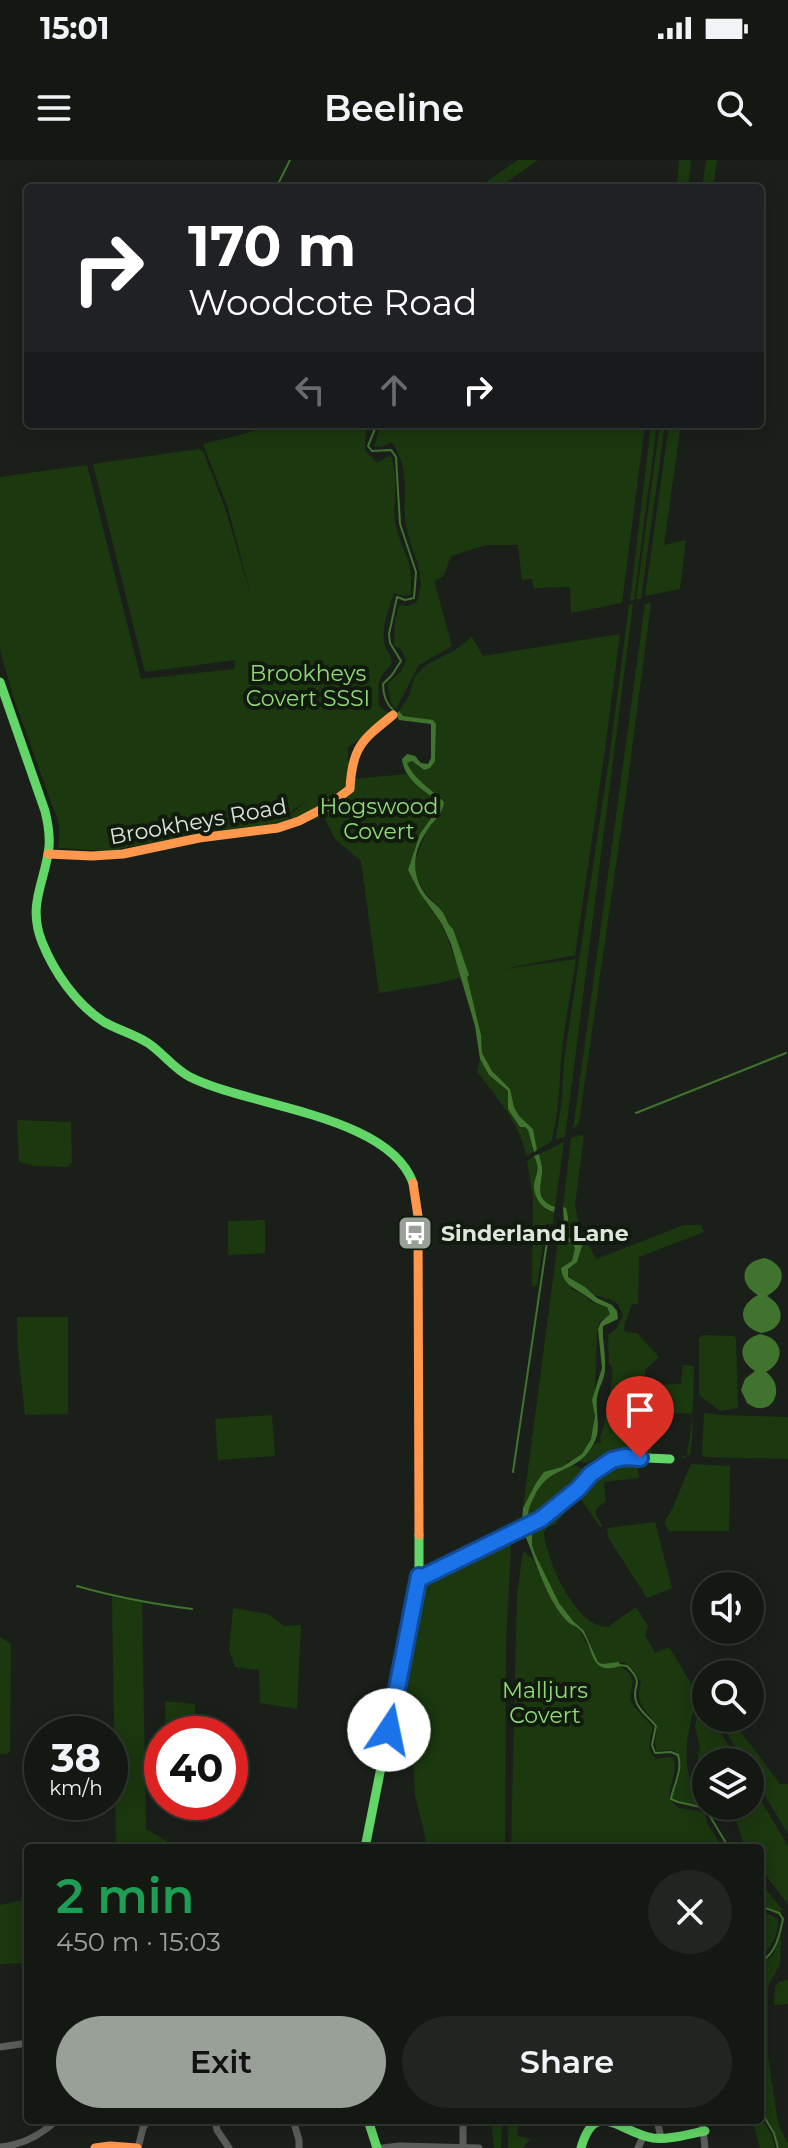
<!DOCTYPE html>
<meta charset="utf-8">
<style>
:root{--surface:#141813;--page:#212521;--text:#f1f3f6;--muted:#9da0a0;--line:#333733;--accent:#99a098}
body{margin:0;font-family:Montserrat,sans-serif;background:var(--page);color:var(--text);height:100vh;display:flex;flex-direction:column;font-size:30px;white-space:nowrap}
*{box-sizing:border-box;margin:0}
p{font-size:26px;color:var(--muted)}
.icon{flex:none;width:44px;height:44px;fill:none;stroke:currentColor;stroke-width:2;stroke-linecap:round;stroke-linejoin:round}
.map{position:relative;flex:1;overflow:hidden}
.side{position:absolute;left:24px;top:1684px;width:740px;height:280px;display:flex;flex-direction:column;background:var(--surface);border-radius:8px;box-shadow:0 4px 20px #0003,0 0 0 2px var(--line)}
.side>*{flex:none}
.top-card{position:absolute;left:24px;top:24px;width:740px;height:244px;border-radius:8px;box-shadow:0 4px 20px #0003,0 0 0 2px var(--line);background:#202124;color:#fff;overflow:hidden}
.controls{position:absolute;left:692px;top:1412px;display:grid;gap:16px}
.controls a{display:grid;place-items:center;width:72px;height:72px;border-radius:50%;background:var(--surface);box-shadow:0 4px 20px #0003,0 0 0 2px var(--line);font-size:40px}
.speed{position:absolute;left:24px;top:1556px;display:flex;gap:16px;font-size:40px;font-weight:700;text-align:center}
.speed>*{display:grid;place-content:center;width:104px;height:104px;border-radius:50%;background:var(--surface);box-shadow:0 4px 20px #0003,0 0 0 2px var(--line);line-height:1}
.speed small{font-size:20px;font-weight:400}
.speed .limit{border:12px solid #d22;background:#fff;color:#111}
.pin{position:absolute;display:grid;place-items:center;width:68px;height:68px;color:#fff;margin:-82px -34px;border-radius:50% 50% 50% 0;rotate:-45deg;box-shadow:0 0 8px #0007}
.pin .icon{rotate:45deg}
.me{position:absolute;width:88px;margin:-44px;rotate:11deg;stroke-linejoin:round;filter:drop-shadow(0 0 6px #0008)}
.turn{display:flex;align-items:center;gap:28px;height:168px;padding:0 32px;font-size:36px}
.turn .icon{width:104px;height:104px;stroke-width:2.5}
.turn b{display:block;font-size:56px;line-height:68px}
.lanes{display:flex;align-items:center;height:76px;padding:0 32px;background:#0003;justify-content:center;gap:40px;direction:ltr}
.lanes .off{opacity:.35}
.round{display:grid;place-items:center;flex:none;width:84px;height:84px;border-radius:42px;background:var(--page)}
.overview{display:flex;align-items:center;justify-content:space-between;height:136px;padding:0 32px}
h1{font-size:48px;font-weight:600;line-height:60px;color:#1e9e55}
.button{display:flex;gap:16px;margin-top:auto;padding:16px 32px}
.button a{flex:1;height:92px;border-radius:48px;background:var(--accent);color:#111;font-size:32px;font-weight:600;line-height:92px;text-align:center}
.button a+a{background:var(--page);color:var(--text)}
.status{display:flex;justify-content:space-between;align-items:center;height:56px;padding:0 40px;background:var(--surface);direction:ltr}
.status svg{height:22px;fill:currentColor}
header{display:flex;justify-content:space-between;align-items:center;height:104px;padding:0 32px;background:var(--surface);font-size:36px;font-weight:600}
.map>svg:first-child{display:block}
</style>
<div class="status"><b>15:01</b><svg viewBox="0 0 49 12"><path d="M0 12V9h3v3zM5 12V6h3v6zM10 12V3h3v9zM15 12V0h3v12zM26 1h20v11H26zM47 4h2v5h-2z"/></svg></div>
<header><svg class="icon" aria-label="menu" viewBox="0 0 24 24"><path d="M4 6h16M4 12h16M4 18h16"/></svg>Beeline<svg class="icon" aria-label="search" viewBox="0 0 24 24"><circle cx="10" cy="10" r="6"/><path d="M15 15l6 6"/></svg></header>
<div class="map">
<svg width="788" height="1988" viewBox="0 0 788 1988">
<rect width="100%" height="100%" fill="#1a2019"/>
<!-- green -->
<g fill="#1b380f">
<path d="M518 0H538L498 28H477Z"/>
<path d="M679 0H691L688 28H677Z"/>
<path d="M706 0H717L713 28H702Z"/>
<path d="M273 264H366L365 290 377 303 391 295C392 302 394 308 395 314 397 332 392 349 396 366 403 395 415 401 410 435L404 436 394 433C389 448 380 470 385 486 388 493 392 495 392 504 376 518 378 526 379 546L390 554 369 573 348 587V599L354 619 406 614 439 643 438 648 427 663 408 710 431 750 442 764 462 817 440 823 379 833 361 701 335 679 324 657 296 664 290 655 309 639 288 654 289 661 255 667 209 671 108 691 58 688C61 671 59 660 52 645L13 536 0 490V317L87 305 141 519 234 509 235 500 145 512 93 304 199 289 203 291 225 348 251 436 228 348 203 284 240 275Z"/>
<path d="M381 264H645L622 443 571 453 570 427 534 428 532 419 522 420 518 385H486L451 396 443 417 434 420 452 486 419 505 396 549 391 543 387 524 401 511 406 500 401 489 394 486 395 461 399 445 408 446 416 443C429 413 411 395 406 365 401 332 412 313 392 282L381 287 374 286Z"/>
<path d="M651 264H657L634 440 630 441Z"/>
<path d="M660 264H665L641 439H636Z"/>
<path d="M669 264H681L664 385 686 380 680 429 645 436Z"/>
<path d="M651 443 626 635 579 962 573 970 645 444Z"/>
<path d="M633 444 565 977 556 979 562 938 564 901 609 599 629 445Z"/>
<path d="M620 474 605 590 575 795 504 809 576 799C571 832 564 866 561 900 559 928 559 954 551 982L537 990 533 969 519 956 514 947 510 929 503 923 486 903 482 893 481 875 453 769 448 765 442 751 426 734 415 715 413 706 426 672 442 651V639C428 628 414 619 407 603L412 601 421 609 435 601 436 564 425 559 403 556 399 551 409 536 415 516 426 505 455 490 472 477 483 496Z"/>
<path d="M480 899 489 915 508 931V949L528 971 534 992 526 996C522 967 495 934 477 912Z"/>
<path d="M17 960 71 962 72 1002 68 1007 35 1006 19 1002Z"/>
<path d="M581 975 584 976 575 1045 579 1066 596 1099 684 1065H701L704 1072 639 1097 638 1144H632L624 1166 625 1172 637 1173 659 1197 645 1210V1222L647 1225 681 1224 683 1205 694 1206 692 1280 690 1294 683 1298 681 1296H687L693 1253 655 1254 651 1296 609 1300 605 1294 586 1303 578 1301 588 1293 594 1284 601 1283 600 1277C605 1269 614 1216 612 1207L609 1204 608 1175 617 1168 623 1155 618 1144 610 1139 594 1135 585 1127 568 1117V1109L574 1105 582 1085 578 1080 570 1079 565 1074 568 1055 566 1048 563 1047 571 978Z"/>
<path d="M564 982 555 1047C532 1038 543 1025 542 1007 542 1003 540 998 539 994Z"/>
<path d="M534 996 538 1004 534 1028 548 1051 554 1052 553 1064H546L537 1125 532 1127 533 1038 527 1001Z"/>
<path d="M265 1060V1093L228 1095V1061Z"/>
<path d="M559 1073C561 1079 566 1082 572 1083L575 1088 572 1101 561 1108 573 1130 582 1133 591 1142 607 1147 610 1154 608 1157 600 1161 597 1171 594 1264 591 1279 582 1294 571 1301 567 1300 568 1303 536 1323 523 1348Z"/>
<path d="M17 1157H68V1254L25 1255 18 1190Z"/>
<path d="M703 1175 734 1176 736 1179 738 1248 720 1251 699 1235V1178Z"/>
<path d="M704 1253 721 1255 788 1257V1299L706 1297 702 1295Z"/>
<path d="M272 1255 275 1296 218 1300 215 1259Z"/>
<path d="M602 1300 605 1302C582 1322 558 1349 529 1360 526 1347 536 1324 547 1317 555 1312 564 1309 572 1304L582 1309Z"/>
<path d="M619 1300 637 1302 639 1318 604 1322 606 1341 597 1348 595 1353 603 1367H600L581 1339 580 1331 590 1318Z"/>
<path d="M691 1304 730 1306 729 1371H669L665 1364V1361L673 1347Z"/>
<path d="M565 1345 568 1347 556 1364 548 1367 544 1372C546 1400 576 1468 608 1467L636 1447 648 1466 645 1475 655 1493 669 1487 698 1535C690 1563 680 1595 692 1625 695 1633 703 1637 705 1646L679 1642 672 1637C677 1621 688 1603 674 1590L656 1591 655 1582 657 1566C646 1547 634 1546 641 1522L634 1511 625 1502 602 1504 598 1502 586 1473 573 1461 559 1443 535 1394 532 1385V1375L527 1369Z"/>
<path d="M655 1362 672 1428 647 1438 608 1377 607 1368Z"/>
<path d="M505 1379 511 1383 506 1482 505 1688H428L415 1635 412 1568 399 1550 423 1431 426 1421Z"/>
<path d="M523 1391 533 1399 557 1446 569 1463 579 1469 597 1504 614 1508 620 1506 629 1513 633 1520 630 1539 634 1547 653 1567C650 1580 645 1590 656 1599L669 1597 673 1598C678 1613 668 1625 670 1640L679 1648 705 1652 707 1663 723 1688H511L517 1435Z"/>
<path d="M112 1437 142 1442 146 1669 174 1686 185 1688H116Z"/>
<path d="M233 1448 268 1454 284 1466 301 1465 297 1549 260 1543 259 1510 235 1507 229 1490Z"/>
<path d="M0 1477 11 1484 10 1591 7 1594H0Z"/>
<path d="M165 1541 195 1544V1574H166Z"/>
<path d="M700 1544H703L706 1548V1558H712L738 1602H706V1627C699 1617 695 1599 700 1588L695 1566Z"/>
<path d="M724 1568 741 1572 780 1624H788V1674L750 1611V1602H744Z"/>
<path d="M750 1622 788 1686V1744L760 1708V1688H745L735 1657 724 1646H750Z"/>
<path d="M760 1722 781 1748 782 1754 760 1745Z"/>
<path d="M28 1739V1803L0 1804V1745Z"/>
<path d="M760 1750 778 1759C779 1773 771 1788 760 1798Z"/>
<path d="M781 1774 780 1805 768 1826V1896L777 1957 781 1970 788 1983V1988H779L775 1972 760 1947V1806L773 1795Z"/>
<path d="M788 1820V1844L774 1845 775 1827 779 1822Z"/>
<path d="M760 1956 772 1975 775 1988H760L752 1960H760Z"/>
<path d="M491 1960H502L501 1988H494Z"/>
<path d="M508 1960H519L517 1976 530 1979 523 1988H508Z"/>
</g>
<!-- water -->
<g fill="#40732e">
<path d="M399 551 403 556 433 560 436 564 435 601 430 608 424 610 412 601 407 603C415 621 431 628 444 642 443 654 434 660 428 669 413 691 410 712 425 734 430 741 439 746 443 753 447 759 447 764 453 769L469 815 467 817 481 875 482 893 492 911 510 929 514 947 519 956 533 969 537 990 534 992 528 970 525 967H520L508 949V931L489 915 480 899 475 866 451 784 442 764 420 733 408 710 420 674 440 645 438 641C423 630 404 619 402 599L407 594 415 596 421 603 428 604 431 598V564L399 560 396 554Z"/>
<path d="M539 994C539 995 542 1006 542 1007 543 1025 532 1038 555 1047L554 1052C544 1050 535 1040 534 1028 534 1015 542 1011 534 996Z"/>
<path d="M563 1047 566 1048C569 1058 569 1064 565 1074L570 1079 578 1080 582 1086 577 1102 568 1109V1117L585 1127 597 1138 612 1145 617 1151 618 1159 603 1166C602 1179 606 1194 605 1209 605 1219 598 1228 597 1238 595 1259 604 1271 589 1291 574 1313 548 1306 534 1337 530 1345 527 1350 529 1360L522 1362 523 1348 536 1323 544 1312 562 1307 582 1294 591 1279 595 1256 592 1240 602 1208 598 1169 601 1162 610 1154 607 1147C594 1143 592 1140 582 1133 570 1126 563 1123 561 1108L572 1101 575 1088 572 1083 562 1079 559 1073 564 1063Z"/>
<path d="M765 1098C787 1105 787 1125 767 1136 787 1147 785 1170 761 1173 738 1166 737 1146 758 1135 738 1124 740 1101 765 1098Z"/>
<path d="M760 1174C784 1178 786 1201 766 1212 788 1228 771 1261 747 1243L741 1230 745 1219 755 1211C737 1200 738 1180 760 1174Z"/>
<path d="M527 1369 532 1375V1385L535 1394 559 1443 573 1461 584 1471 598 1502 602 1504 619 1502 620 1506C587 1517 595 1484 579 1469 576 1466 571 1465 568 1462 545 1439 536 1399 523 1371Z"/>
</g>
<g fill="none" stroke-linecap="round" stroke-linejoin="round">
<!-- stream -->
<g stroke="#40732e" stroke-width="2">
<path d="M276 28 290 0"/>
<path d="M377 264 368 286 372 291 391 290 396 297 400 364 416 412 414 438 405 440 397 437 389 474 390 483 401 501 392 515 383 524C383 534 386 544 394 551"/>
<path d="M636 953 786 893"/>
<path d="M513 1312 549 1068"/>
<path d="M77 1426C115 1437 153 1444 192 1449"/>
<path d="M618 1505 627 1506C646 1525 631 1524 636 1541 638 1550 650 1558 656 1566L652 1585 655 1593 671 1592 678 1595C683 1611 674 1623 671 1639L678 1642 705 1648 729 1688"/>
<path d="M760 1746 779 1753 783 1759C779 1778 776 1792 760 1803"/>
<path d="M760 1950 774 1973 778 1988"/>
</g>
<!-- street -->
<g stroke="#5b5e5a" stroke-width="7">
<path d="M0 1887 28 1883"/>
<path d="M215 1960 217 1970 229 1988"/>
<path d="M293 1960 299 1980V1988"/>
<path d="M657 1960 661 1978"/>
<path d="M702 1960 705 1988"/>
<path d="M0 1987C22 1985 41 1975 57 1960"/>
<path d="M138 1988 143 1968 148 1960"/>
<path d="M383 1988 399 1986 479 1988"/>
<path d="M463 1988V1960"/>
<path d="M638 1988 644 1975"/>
</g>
<!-- fast -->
<g stroke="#63d668" stroke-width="9">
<path d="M0 522 45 651C48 663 50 675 49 687 45 723 27 744 42 782 54 812 76 844 104 862 118 870 134 874 148 883 163 893 174 909 190 917 250 947 389 955 413 1023"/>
<path d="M419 1416 423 1417 541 1359 578 1329 591 1314 612 1300 625 1297 670 1299"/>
<path d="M365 1688 419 1416V1375"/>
<path d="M368 1960 377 1988"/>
<path d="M581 1988C595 1937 621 1973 653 1978 670 1980 688 1974 705 1971"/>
</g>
<!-- slow -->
<g stroke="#ff974d" stroke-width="9">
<path d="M48 694 92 696 123 694 199 678 278 668 299 661 326 647 350 629C352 587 362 580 393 555"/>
<path d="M413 1023 418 1056 419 1375"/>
<path d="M95 1988 110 1986 137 1988"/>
</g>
</g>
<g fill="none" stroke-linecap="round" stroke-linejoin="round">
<defs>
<path id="route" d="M389 1570 419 1416 423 1417 541 1359 578 1329 591 1314 612 1300 625 1297 640 1298"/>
</defs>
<!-- route casing -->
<use href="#route" stroke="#114b97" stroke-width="20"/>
<!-- route -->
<use href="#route" stroke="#1a73e8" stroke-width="14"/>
</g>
<!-- icons -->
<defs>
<symbol id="bus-square" viewBox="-11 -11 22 22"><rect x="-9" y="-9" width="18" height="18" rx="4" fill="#99a098" stroke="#101a0d"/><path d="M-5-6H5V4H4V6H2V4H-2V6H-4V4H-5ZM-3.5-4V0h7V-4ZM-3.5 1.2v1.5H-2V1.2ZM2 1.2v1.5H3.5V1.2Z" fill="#fff"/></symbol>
</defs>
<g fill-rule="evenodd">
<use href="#bus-square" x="395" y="1053" width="40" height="40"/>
</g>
<g text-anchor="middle" stroke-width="8" stroke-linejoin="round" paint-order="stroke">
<!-- park labels -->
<g font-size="22" fill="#90db77" stroke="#101a0d">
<text x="308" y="521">Brookheys<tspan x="308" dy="25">Covert SSSI</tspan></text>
<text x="379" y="654">Hogswood<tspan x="379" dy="25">Covert</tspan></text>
<text x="545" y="1538">Malljurs<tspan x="545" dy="25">Covert</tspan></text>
</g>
<!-- street labels -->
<g font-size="22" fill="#dee5dc" stroke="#101a0d">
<text transform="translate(198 661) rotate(-10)" y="8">Brookheys Road</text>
</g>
<!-- poi labels -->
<g font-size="22" font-weight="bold" fill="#dee5dc" stroke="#101a0d" text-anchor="start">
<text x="441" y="1081">Sinderland Lane</text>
</g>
</g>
</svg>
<div class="controls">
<a><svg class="icon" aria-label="sound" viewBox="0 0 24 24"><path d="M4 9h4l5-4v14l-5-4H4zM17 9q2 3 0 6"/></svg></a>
<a><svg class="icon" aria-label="search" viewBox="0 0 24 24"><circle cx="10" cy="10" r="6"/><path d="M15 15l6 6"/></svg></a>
<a><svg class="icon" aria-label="layers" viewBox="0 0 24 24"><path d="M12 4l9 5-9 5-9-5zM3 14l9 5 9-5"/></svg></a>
</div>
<div class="speed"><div>38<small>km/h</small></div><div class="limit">40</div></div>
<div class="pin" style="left:640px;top:1298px;background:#d93025"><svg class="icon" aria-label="arrive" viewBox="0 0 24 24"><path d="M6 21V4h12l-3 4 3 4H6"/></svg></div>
<svg class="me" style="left:389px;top:1570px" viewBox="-20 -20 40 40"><circle r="19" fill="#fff"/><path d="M0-13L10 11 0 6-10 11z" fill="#1a73e8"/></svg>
<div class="top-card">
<div class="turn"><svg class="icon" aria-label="right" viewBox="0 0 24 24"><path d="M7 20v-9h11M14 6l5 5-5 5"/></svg><div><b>170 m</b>Woodcote Road</div></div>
<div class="lanes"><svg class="icon off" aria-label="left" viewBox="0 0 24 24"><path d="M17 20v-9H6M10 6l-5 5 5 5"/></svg><svg class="icon off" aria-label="ahead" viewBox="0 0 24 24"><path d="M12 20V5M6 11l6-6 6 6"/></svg><svg class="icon" aria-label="right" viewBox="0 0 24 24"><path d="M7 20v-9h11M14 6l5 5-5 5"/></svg></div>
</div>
<section class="side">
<div class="overview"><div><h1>2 min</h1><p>450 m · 15:03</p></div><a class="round"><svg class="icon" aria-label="close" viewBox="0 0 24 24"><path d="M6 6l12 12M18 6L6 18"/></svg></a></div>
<div class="button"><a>Exit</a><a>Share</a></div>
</section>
</div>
